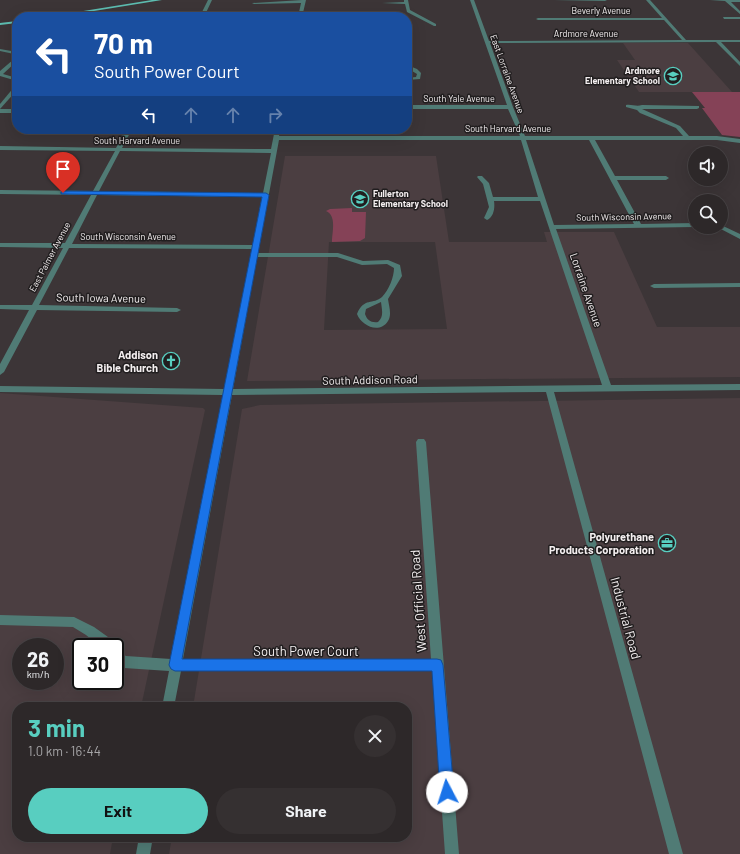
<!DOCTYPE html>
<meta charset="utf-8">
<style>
:root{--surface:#2d2829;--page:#353031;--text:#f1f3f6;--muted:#a7a6a8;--line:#484446;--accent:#58cec0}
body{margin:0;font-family:Barlow,sans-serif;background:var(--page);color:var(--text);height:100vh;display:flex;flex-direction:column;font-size:15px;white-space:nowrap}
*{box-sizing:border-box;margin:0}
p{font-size:13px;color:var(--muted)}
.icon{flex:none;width:22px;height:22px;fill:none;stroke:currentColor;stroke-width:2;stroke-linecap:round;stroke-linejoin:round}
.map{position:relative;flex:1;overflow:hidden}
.panel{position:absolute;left:12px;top:702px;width:400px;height:140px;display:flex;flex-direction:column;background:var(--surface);border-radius:16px;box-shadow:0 4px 16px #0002,0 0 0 1px var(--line)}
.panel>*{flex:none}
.guide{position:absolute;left:12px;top:12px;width:400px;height:122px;border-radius:16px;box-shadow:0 4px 16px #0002,0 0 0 1px var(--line);background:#1a4fa0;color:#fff;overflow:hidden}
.buttons{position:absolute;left:688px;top:146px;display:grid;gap:8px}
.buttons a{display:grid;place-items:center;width:40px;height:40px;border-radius:50%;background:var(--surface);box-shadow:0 4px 16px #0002,0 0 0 1px var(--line);font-size:20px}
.speed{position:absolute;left:12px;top:638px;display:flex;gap:8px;font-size:20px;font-weight:700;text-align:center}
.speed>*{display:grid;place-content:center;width:52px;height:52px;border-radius:50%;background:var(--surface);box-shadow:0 4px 16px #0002,0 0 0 1px var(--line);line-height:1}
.speed small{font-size:10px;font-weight:400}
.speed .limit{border:2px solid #111;border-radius:6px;background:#fff;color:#111}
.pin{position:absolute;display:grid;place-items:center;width:34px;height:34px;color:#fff;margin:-41px -17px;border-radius:50% 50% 50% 0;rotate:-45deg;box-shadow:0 0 4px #0007}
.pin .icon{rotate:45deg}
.me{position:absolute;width:44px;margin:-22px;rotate:355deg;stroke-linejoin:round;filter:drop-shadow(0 0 3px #0008)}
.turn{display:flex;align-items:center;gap:14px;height:84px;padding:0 16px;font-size:18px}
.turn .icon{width:52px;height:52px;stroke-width:2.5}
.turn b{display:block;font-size:28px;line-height:34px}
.lanes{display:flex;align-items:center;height:38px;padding:0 16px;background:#0003;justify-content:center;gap:20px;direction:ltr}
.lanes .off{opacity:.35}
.round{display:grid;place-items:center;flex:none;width:42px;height:42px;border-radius:21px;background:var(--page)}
.headline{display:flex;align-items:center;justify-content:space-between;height:68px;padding:0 16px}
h1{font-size:24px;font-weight:700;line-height:30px;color:var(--accent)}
.primary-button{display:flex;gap:8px;margin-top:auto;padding:8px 16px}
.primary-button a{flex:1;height:46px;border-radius:24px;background:var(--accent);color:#111;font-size:16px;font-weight:700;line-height:46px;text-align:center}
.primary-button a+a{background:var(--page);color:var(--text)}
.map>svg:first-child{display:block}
</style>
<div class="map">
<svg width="740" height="854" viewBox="0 0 740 854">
<rect width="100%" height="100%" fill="#3c3537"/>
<!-- built -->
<g fill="#4b3e41" fill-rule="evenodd">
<path d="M623 43H688L732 92H639L617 60H635Z"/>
<path d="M285 156H436L449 242H547L544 232H614L657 327H740V377L247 381ZM329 242H435L447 329 324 330Z"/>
<path d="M0 393 203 408 205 410 141 707H17V837H113L110 854H0ZM21 647H55V681H21ZM81 647H115V681H81Z"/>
<path d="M740 398V854H169L172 837H407V707H193L242 409 260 405Z"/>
</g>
<!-- green -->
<g fill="#854257">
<path d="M692 92H740V137L722 135 702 108H705Z"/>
<path d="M352 208V212H366L365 238 360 241 332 242C332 232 337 216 326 211L330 209Z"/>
</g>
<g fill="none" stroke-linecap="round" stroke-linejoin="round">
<!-- minor -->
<g fill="#507b75" fill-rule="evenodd">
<path d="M208 0H212L204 17H170L201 14Z"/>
<path d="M302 0H306L302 17H298L301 3 254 4 252 3Z"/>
<path d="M404 0H408L410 10 436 24V26H434L407 12 405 4 382 3 404 2Z"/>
<path d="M470 0H474L489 41 682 40 664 20H538L536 19 538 18H662L646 0H650L686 40H740V42H721L740 62V66L716 42 490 43 513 107 525 136H683L676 128 640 113 637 110 626 107V105C632 104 636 107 642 105L699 106V108L697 109H642L680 126 689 136H717L740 139V143L717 140H595L615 176H666L669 178 666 180H617L641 224 695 223V227L556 229 611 385 740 384V390L554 392 683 854H669L546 392 232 395 183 659H431L416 442 418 439H424L426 442 459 854H445L432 671H181L174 707H162L169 671 124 668 115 663V650L126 656 171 659 223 395 0 392V386L224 389 252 249 69 248 39 305 177 308 181 310 177 312 37 310 4 372 0 375V364L29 310 0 309V305H32L63 248 0 247V243H65L91 195 0 194V190L93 191 115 151 0 150V146L116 148 126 129H132L122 148 271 149 275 129H281L279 136H520L508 109H407V105H507ZM279 140H521L538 197H493L489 183 482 176H478L477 177 483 184 489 207 484 218 487 220C494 217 495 207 494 201H540L602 385 233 389 257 257H337L362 265 387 264 394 268C394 277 389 290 382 297 373 305 364 297 357 314 361 325 379 335 388 321 392 315 389 306 388 299L402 276 400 265 388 260 363 261 338 253H258ZM526 140H589L634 224 554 225ZM120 151 271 153 263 193 99 191ZM97 195 262 197 253 245 72 244ZM381 302C382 310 384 317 378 322 371 323 367 320 365 314L366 309Z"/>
<path d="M554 0H607L605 1Z"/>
<path d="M710 0H740V2H731L740 11V14L725 1Z"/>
<path d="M723 17H740V19H724Z"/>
<path d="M0 49 17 52V61L3 74 17 78V81L0 76V71L14 59V54L0 51Z"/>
<path d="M407 65 417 69 421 73 420 79 407 80V78L416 77 417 74 407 68Z"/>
<path d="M15 86H17V90L0 109V104Z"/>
<rect x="0" y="109" width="17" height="4"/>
<path d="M721 225 740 234V239L717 227H721Z"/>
<path d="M740 283V287L654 288 650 286 654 284Z"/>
<path d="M0 615 74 617 94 627 108 637 114 647H101L86 635 73 627 0 625Z"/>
<path d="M139 837H153L150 854H136Z"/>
</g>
<!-- major -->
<g fill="#5dbdb1" fill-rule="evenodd">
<path d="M152 0H162L57 17H46Z"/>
<path d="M17 21V23L0 25V23Z"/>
</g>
</g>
<!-- route -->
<path fill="#1a73e8" stroke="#114b97" d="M63 191 266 193 269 195 182 659H437L441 660 443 665 454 792 452 797 447 799 442 797 440 792 432 671H175L171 669 169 665 262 197 61 194V192Z"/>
<!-- icons -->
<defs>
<symbol id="school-ring" viewBox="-11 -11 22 22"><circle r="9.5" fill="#211e1f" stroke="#58cec0" stroke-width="1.5"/><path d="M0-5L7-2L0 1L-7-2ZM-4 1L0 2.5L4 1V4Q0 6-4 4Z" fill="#58cec0"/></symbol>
<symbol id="church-ring" viewBox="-11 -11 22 22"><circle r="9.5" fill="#211e1f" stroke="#58cec0" stroke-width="1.5"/><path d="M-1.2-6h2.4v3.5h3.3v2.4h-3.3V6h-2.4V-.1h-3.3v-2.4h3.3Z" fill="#58cec0"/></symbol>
<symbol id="office-ring" viewBox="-11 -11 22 22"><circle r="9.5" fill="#211e1f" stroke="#58cec0" stroke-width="1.5"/><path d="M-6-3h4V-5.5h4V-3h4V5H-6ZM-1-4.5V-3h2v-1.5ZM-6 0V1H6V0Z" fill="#58cec0"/></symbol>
</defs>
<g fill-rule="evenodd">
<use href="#school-ring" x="663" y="66" width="20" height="20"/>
<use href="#school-ring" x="350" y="189" width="20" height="20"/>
<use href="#church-ring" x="161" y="351" width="20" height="20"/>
<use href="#office-ring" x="657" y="533" width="20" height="20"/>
</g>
<g text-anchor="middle" stroke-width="3" stroke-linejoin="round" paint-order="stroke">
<!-- far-street labels -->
<g font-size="9" fill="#f4eff0" stroke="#211e1f">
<text x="601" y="14">Beverly Avenue</text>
<text x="586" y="37">Ardmore Avenue</text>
<text transform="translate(507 74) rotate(70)" y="3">East Lorraine Avenue</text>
<text x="459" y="102">South Yale Avenue</text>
<text x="508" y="132">South Harvard Avenue</text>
<text x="137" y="144">South Harvard Avenue</text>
<text transform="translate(624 217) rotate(-1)" y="3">South Wisconsin Avenue</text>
<text x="128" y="240">South Wisconsin Avenue</text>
<text transform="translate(50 257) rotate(-62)" y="3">East Palmer Avenue</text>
</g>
<!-- far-poi labels -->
<g font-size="9" font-weight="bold" fill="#f4eff0" stroke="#211e1f" text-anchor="end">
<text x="660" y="74">Ardmore<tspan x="660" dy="10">Elementary School</tspan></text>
<text x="373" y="197" text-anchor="start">Fullerton<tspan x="373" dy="10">Elementary School</tspan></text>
</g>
<!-- street labels -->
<g font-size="11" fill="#f4eff0" stroke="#211e1f">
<text transform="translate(586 290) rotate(71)" y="4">Lorraine Avenue</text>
<text transform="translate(101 298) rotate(1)" y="4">South Iowa Avenue</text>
<text transform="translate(370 380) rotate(-1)" y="4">South Addison Road</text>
</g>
<!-- poi labels -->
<g font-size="11" font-weight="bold" fill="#f4eff0" stroke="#211e1f" text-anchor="end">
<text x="158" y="359">Addison<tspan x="158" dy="13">Bible Church</tspan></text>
<text x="654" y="541">Polyurethane<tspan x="654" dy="13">Products Corporation</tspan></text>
</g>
<!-- near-street labels -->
<g font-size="13" fill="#f4eff0" stroke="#211e1f">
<text transform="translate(418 601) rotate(-94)" y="5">West Official Road</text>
<text transform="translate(626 618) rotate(75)" y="5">Industrial Road</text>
<text x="306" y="656">South Power Court</text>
</g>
</g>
</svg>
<div class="buttons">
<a><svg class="icon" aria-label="sound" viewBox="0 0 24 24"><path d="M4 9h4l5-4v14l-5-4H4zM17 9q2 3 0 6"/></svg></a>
<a><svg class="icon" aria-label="search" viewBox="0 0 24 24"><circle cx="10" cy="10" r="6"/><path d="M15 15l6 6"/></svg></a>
</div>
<div class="speed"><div>26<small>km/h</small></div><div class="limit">30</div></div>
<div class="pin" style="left:63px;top:193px;background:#d93025"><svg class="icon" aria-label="arrive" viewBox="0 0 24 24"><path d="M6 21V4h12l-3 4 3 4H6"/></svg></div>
<svg class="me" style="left:447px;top:792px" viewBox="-20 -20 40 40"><circle r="19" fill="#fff"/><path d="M0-13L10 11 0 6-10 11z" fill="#1a73e8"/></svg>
<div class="guide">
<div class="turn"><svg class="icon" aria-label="left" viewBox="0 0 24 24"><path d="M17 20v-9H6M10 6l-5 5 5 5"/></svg><div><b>70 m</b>South Power Court</div></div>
<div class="lanes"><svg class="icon" aria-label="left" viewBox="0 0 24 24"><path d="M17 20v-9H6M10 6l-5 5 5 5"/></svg><svg class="icon off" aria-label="ahead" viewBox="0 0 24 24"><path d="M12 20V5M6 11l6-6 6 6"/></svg><svg class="icon off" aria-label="ahead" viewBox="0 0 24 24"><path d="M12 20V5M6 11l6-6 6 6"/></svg><svg class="icon off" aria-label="right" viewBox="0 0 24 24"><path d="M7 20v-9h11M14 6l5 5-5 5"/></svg></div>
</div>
<section class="panel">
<div class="headline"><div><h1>3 min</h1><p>1.0 km · 16:44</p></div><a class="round"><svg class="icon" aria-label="close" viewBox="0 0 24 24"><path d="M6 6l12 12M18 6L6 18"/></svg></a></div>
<div class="primary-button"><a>Exit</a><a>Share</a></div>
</section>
</div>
